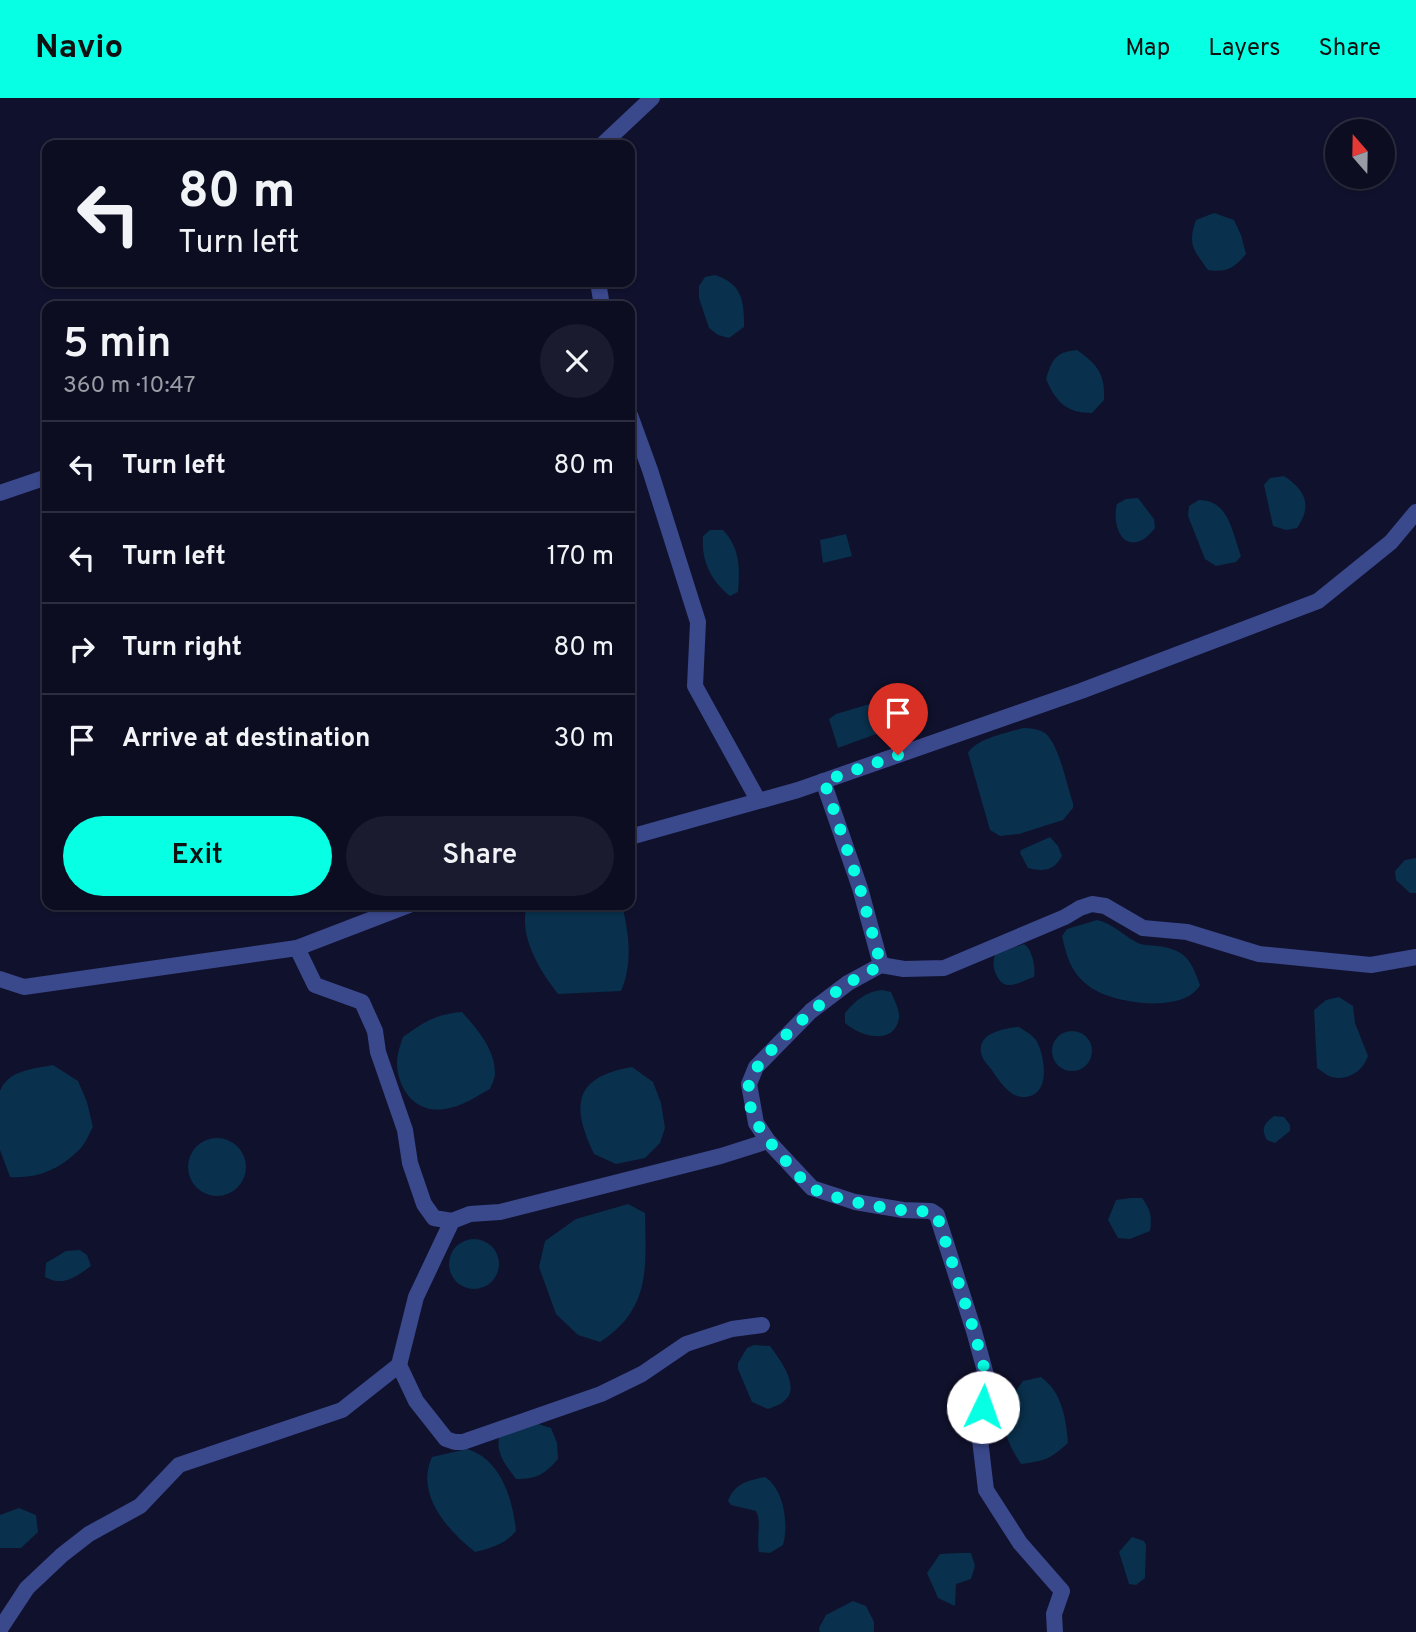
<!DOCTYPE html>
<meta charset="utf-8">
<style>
:root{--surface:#0c0d21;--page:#1a1b2e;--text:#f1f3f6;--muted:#9a9ca5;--line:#2c2d3f;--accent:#07ffe3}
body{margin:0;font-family:Overpass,sans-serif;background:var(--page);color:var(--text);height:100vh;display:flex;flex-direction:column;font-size:26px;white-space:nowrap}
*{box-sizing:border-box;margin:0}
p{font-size:23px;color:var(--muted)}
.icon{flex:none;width:38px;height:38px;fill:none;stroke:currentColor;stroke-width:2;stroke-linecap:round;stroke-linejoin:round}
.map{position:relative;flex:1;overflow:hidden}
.details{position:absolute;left:42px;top:203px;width:593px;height:609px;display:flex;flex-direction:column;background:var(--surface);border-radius:14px;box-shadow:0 2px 5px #0004,0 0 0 2px var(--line)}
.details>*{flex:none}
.banner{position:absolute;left:42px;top:42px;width:593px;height:147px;border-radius:14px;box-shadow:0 2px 5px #0004,0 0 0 2px var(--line);background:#0c0d21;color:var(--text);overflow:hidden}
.needle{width:46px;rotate:340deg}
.tools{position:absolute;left:1325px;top:21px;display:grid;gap:14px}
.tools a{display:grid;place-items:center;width:70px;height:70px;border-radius:50%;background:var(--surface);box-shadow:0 2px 5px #0004,0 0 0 2px var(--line);font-size:35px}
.pin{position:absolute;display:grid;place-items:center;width:60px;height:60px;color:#fff;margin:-72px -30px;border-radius:50% 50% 50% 0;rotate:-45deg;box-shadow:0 0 7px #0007}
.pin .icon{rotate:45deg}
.me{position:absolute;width:77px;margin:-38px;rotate:3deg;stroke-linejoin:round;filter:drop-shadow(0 0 5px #0008)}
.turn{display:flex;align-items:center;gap:24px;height:147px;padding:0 21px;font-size:32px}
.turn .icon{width:91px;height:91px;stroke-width:2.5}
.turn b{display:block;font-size:49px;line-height:60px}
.round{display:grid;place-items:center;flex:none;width:74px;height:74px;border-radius:37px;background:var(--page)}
.overview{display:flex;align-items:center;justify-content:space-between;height:119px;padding:0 21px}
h1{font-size:42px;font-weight:600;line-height:52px}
.button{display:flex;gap:14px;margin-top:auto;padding:14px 21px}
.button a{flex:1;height:80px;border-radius:42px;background:var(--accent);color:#111;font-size:28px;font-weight:600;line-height:80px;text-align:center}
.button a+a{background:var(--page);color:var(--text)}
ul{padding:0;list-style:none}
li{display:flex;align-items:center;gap:21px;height:91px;padding:0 21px;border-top:2px solid var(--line)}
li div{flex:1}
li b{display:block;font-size:26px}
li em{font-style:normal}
header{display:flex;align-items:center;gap:42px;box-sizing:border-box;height:98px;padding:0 35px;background:var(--accent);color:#111}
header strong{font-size:33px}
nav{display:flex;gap:38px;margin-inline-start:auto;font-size:24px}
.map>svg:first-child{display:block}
</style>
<header>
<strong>Navio</strong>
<nav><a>Map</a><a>Layers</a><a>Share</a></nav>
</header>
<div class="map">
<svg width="1416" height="1534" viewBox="0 0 1416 1534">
<rect width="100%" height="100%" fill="#10112c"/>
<!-- water -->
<g fill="#09304c">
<path d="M1214 115 1234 122 1241 137 1246 156C1234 170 1227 175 1208 172 1194 152 1187 147 1196 122Z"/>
<path d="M715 177C742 186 744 202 744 229L729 240 718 237 709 230 699 200V188L705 179Z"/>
<path d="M1077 252C1098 267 1105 276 1104 302L1092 315C1066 315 1056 304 1046 281 1052 261 1056 254 1077 252Z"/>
<path d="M1284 378C1305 392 1313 407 1297 430L1286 432 1273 428 1264 387 1270 380Z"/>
<path d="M1138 400 1154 421 1155 430C1150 436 1145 442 1137 444 1117 448 1113 419 1117 406L1126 401Z"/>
<path d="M1199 402C1229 402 1232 434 1241 458L1236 464 1216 468 1205 461 1188 418 1189 408Z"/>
<path d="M710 432H723C740 450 740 470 738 494L730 498C711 483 701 463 703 438Z"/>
<path d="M846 436 852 458 823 465 820 442Z"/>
<path d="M873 605 884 633 838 650 829 621 836 616Z"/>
<path d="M1023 630C1030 630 1039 631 1045 635 1059 646 1067 688 1073 705V710L1063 722 1019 736 1000 738 990 732 968 655C977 640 1007 635 1023 630Z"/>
<path d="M1050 739 1058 748 1062 758C1054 773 1043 774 1028 770L1020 755 1021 752Z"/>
<path d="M1416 760V795H1410L1396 782 1395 773 1405 762Z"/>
<path d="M527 807H622C629 836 633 865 621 893L558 896C540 873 518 838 527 807Z"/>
<path d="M1097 822C1112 825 1123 837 1136 844 1143 848 1151 847 1158 848 1186 852 1191 862 1200 887 1184 916 1114 906 1090 889 1071 875 1067 860 1062 838L1067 831Z"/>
<path d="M1024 846C1032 851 1036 869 1034 879 1016 885 1004 896 995 874 993 867 993 864 995 856Z"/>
<path d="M882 892 891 894C894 902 900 912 899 920 894 949 859 938 845 925V915C856 902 865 894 882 892Z"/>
<path d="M1339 899 1353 908 1355 925 1368 958C1363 973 1348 983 1332 979 1327 978 1322 973 1317 970L1314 912 1326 902Z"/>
<path d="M462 914C477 931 495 951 495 975 495 980 492 986 490 991 477 998 461 1009 445 1011 417 1016 398 993 397 966 397 956 400 948 403 939 424 924 436 916 462 914Z"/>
<path d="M1019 929C1025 933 1031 936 1036 942 1044 955 1050 989 1033 997 1013 1006 1000 984 991 971 988 967 983 962 982 958 974 936 1004 930 1019 929Z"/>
<circle cx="1072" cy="953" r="20"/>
<path d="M53 967 78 983 87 1004 93 1029C89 1036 85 1047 78 1053 58 1072 37 1081 10 1079L0 1052V993C8 972 33 971 53 967Z"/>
<path d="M632 969 653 984 661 1005 665 1030 660 1045 645 1060 616 1066 594 1056C571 1008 573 979 632 969Z"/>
<path d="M1274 1018 1284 1019 1290 1027V1033L1275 1045 1267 1042C1260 1030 1265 1025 1274 1018Z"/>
<circle cx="217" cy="1069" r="29"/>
<path d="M1130 1100H1142C1151 1112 1152 1119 1150 1133L1130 1141 1118 1140 1108 1122 1116 1102Z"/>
<path d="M628 1106 645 1115C646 1169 651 1211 600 1244L578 1237 556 1216 539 1169 545 1143 576 1121Z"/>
<circle cx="474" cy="1166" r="25"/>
<path d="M80 1152 87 1157 91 1168C76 1179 63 1189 45 1179L46 1165 66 1153Z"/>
<path d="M754 1247 770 1248C779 1260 802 1290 784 1303 780 1307 773 1309 768 1311L752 1304 738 1271V1265L747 1250Z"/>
<path d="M1041 1279C1062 1294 1066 1321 1068 1345 1051 1361 1044 1363 1021 1366 998 1331 999 1315 1023 1283Z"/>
<path d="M532 1324 551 1330 557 1345 558 1361C545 1376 537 1381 516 1381 506 1368 496 1356 499 1339Z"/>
<path d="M467 1351C501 1361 513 1402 516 1433 505 1446 492 1450 475 1454 447 1432 415 1396 432 1359Z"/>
<path d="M765 1379C784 1391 789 1426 783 1447L770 1455 759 1454C756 1440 762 1424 756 1413L731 1407 728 1403C734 1386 748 1382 765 1379Z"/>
<path d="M19 1410 36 1417 38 1434 21 1450H0V1417Z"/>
<path d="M1132 1439 1144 1443 1146 1447 1145 1480 1136 1487 1129 1486 1119 1454Z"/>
<path d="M959 1455H971L975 1468 971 1481 956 1486 955 1508 938 1500 927 1475 940 1456Z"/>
<path d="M853 1503 866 1508 874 1524V1534H820L819 1530 826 1517Z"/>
</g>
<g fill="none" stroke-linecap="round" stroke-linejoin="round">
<!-- minor -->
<g stroke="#3a488c" stroke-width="16">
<path d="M602 47 652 0"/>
<path d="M598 184 602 208"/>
<path d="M630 317 650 372 698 524 695 588 758 702"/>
<path d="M0 395 47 379"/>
<path d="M823 683 860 790 881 867"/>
<path d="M630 739 798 692 1081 593 1318 503 1391 444 1416 414"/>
<path d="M297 850 315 887 362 904 375 933 378 954 405 1032 410 1065 424 1106 434 1120 452 1123"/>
<path d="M0 881 24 889 297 850 409 807"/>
<path d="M399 1267 416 1303 446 1341 455 1344H463L601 1296 642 1276 686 1246 732 1231 762 1227"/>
<path d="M0 1531 27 1490 62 1457 89 1436 140 1408 179 1367 342 1312 399 1267 416 1199 452 1123 470 1116 500 1114 721 1058 768 1043"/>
<path d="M1055 1534 1054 1516 1062 1493 1020 1445 986 1392 979 1333 988 1284 974 1233 937 1117 931 1113 903 1112 855 1104 812 1090 768 1043 756 1025 749 986 756 969 811 913 848 885 881 867 904 871 944 870 1065 819 1080 810 1092 806 1105 808 1143 830 1187 834 1259 856 1371 867 1416 859"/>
</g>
</g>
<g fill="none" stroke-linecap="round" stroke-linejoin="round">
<!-- route -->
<path stroke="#07ffe3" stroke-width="12" stroke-dasharray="0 21.6" d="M898 657 824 683 860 790 881 867C871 873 859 878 849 885 827 898 752 962 749 986 745 1010 761 1036 777 1052 786 1063 802 1084 814 1091 832 1101 879 1109 901 1112 914 1114 926 1111 937 1117L974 1233 988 1284 983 1309"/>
</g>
</svg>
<div class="tools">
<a><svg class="needle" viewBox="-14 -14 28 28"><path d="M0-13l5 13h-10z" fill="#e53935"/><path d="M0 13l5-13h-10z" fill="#9a9ca5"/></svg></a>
</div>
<div class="pin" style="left:898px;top:657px;background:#d93025"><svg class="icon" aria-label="arrive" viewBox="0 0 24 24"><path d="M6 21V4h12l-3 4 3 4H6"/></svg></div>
<svg class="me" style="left:983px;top:1309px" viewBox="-20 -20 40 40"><circle r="19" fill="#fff"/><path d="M0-13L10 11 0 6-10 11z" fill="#07ffe3"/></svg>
<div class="banner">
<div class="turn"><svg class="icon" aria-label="left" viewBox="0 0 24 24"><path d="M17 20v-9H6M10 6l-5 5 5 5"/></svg><div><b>80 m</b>Turn left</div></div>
</div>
<section class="details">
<div class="overview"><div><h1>5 min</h1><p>360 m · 10:47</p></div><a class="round"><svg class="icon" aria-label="close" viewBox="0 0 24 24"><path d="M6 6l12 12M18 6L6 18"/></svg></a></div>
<ul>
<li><svg class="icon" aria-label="left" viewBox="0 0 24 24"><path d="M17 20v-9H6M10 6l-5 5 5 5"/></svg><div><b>Turn left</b></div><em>80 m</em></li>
<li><svg class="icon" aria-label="left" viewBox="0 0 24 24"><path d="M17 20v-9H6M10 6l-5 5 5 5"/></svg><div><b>Turn left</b></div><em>170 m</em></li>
<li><svg class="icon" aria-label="right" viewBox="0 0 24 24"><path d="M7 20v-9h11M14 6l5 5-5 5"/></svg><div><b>Turn right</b></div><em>80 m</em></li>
<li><svg class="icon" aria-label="arrive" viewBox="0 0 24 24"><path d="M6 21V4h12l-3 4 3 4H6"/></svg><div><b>Arrive at destination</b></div><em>30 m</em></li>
</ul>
<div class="button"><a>Exit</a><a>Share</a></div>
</section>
</div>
